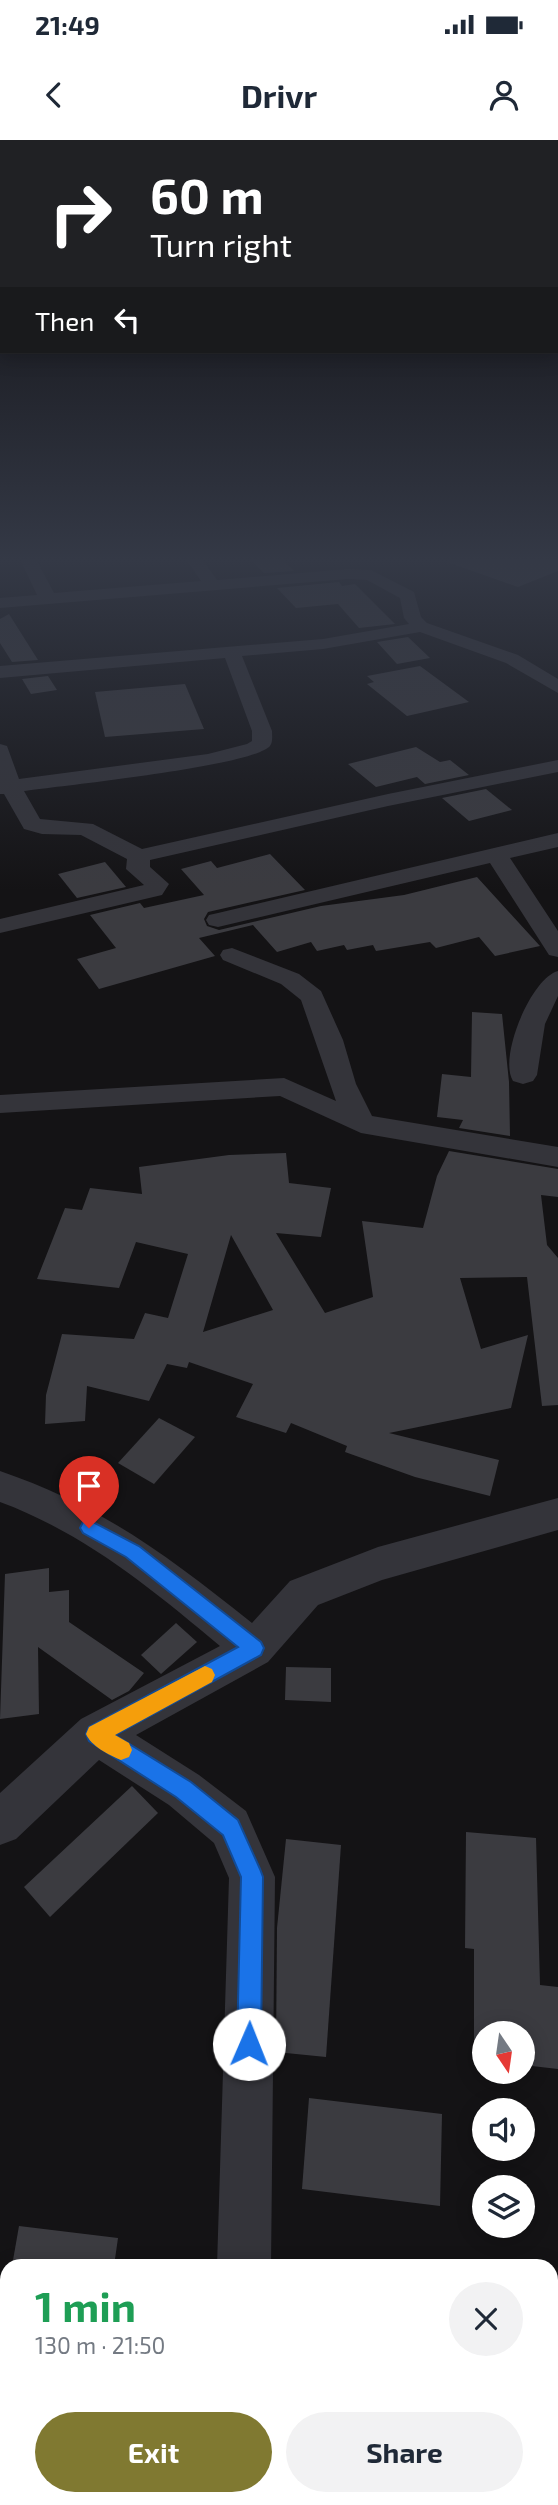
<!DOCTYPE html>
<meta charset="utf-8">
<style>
:root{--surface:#fff;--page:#f2f2f3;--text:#1f2937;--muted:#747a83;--accent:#807931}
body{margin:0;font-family:"Exo 2",sans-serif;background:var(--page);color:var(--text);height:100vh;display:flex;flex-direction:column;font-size:26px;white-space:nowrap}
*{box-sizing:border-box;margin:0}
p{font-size:23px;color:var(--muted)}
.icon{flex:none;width:38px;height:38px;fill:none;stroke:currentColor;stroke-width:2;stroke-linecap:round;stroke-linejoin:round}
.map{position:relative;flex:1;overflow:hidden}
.drawer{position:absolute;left:0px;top:2119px;width:558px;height:247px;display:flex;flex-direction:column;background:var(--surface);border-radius:21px 21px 0 0;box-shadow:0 4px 18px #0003}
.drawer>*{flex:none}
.guide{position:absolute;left:0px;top:0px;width:558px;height:214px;box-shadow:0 4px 18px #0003;background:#202124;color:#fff;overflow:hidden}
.needle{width:46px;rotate:167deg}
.controls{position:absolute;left:472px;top:1881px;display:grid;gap:14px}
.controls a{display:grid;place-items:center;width:63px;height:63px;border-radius:50%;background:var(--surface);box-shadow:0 4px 18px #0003;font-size:35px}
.pin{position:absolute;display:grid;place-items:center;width:60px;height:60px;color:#fff;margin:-72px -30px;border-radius:50% 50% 50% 0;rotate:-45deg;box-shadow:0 0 7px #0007}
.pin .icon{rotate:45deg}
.me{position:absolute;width:77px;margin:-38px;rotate:1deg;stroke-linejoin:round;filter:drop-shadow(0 0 5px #0008)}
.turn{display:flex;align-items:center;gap:24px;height:147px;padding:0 35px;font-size:32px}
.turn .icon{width:91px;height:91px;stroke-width:2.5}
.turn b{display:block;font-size:49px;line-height:60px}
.then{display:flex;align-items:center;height:66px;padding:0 35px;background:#0003;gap:14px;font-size:26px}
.round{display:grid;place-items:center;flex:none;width:74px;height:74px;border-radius:37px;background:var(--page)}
.head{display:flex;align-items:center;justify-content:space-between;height:119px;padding:0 35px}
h1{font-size:42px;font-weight:700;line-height:52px;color:#1e9e55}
.primary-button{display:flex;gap:14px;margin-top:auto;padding:14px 35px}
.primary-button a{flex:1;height:80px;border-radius:42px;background:var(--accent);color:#fff;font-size:28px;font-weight:700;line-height:80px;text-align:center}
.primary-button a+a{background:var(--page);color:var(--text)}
.status{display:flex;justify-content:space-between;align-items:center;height:49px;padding:0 35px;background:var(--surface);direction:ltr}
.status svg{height:19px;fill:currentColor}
header{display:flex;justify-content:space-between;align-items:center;height:91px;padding:0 35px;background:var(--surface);font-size:32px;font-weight:700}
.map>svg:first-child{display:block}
</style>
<div class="status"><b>21:49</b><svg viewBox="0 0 49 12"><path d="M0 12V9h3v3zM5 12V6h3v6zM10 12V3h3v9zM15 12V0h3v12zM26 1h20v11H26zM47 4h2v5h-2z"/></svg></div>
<header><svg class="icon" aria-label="back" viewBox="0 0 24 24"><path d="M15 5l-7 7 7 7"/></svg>Drivr<svg class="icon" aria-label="person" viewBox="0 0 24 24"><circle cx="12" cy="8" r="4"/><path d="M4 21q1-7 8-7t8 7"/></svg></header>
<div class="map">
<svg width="558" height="2365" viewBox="0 0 558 2365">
<rect width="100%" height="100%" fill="#141315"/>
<!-- building -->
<g fill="#3b3b40" fill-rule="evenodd">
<path d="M250 419H281L294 431 264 433Z"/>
<path d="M448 419H558V431L518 447 447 422Z"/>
<path d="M339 442 342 446 355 444 395 484 359 488 338 464 296 468 277 448Z"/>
<path d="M9 474 38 520 12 522 0 503V479Z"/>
<path d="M408 497 430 518 397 524 377 502Z"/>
<path d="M420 526 469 562 407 576 367 544 374 542 367 536Z"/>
<path d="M48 536 57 550 31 554 22 539Z"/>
<path d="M185 544 204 589 105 597 95 552Z"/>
<path d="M416 607 440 622 450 620 469 635 425 644 417 637 376 647 348 624Z"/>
<path d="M486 649 512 670 469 681 442 658Z"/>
<path d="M270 714 305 750 208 772 204 779 207 786 219 790 321 766 404 755 477 737 540 806 495 816 479 797 436 808 430 802 376 811 373 805 347 810 344 805 317 811 311 802 277 812 253 785 199 798 215 816 99 849 77 819 116 808 90 775 140 763 144 768 204 755 181 729 211 721 217 728Z"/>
<path d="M105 722 126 747 77 758 58 734Z"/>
<path d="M472 872 502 874 509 942 510 996 459 988 463 980 437 977 442 934 471 937Z"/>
<path d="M449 1011 558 1029V1057L541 1055 547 1105 558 1118V1265L542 1266 527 1137 460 1138 481 1209 528 1195 511 1268 389 1293 499 1320 490 1356 415 1337 345 1312 347 1306 291 1283 286 1293 236 1277 253 1244 189 1222 187 1228 167 1224 149 1261 87 1246 85 1281 45 1284 46 1255 62 1194 134 1199 145 1173 168 1178 188 1114 136 1102 119 1148 37 1139 65 1068 82 1070 90 1048 142 1054 139 1027 229 1015 286 1013 289 1043 331 1048 321 1097 276 1093 325 1173 373 1157 362 1081 423 1088 437 1036ZM231 1095 273 1170 203 1192Z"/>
<path d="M159 1278 195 1297 154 1344 118 1323Z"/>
<path d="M49 1428V1452L69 1450V1482L144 1533 129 1551 112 1560 38 1507 39 1574 0 1579 5 1434Z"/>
<path d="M176 1483 197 1502 161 1534 141 1515Z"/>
<path d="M286 1527 331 1528V1562L285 1560Z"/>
<path d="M132 1646 158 1673 50 1777 24 1747Z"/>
<path d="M466 1692 536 1698 540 1845 558 1847V1929L523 1925V1894H485V1921L474 1920V1809L465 1808Z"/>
<path d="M286 1699 341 1705 326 1917 276 1912 277 1788Z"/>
<path d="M309 1958 442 1974 440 2066 302 2049Z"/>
<path d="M19 2086 118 2098 114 2126H12Z"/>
</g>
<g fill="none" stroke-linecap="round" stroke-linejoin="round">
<!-- minor -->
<g fill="#34343a" fill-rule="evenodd">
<path d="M20 419H36L54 453 201 441 186 419H202L217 440 348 429 371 430 414 452 421 477 427 483 518 515 558 539V553L506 523 420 492 323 509 242 516 272 591C272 596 273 602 270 606 253 626 60 646 24 651L40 679 93 684 142 709 388 654 558 620V632L388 666 150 720V727L169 744 162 755 0 793V779L144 745 126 729 127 719 81 695 42 694 24 689 4 654H0V604L7 606 19 639 208 614 247 604 252 601V591L225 518 0 538V526L323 499 409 484 404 478 400 458 367 440 348 439 0 468V458L37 455Z"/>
<path d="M558 693V707L510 718 558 791V817L549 815 490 723 218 787 209 785 206 780 209 775 218 773Z"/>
<path d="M232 808 299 834 321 851 343 900 356 944 372 976 558 1007V1027L361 993 280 956 0 973V955L284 938 336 961 301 860 281 844 223 820 220 815 223 810Z"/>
<path d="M558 831V856L545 884 537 935 533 941 523 944 513 941C498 918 531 838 558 831Z"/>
<path d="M0 1331C102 1366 168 1416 252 1483L290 1441 378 1407 558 1358V1390L382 1440 318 1465 268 1522 136 1595 199 1635 246 1671 275 1737 271 2126H217L229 1738 214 1703 169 1665 99 1620 16 1699 0 1705V1653L81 1579 220 1506C152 1449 84 1393 0 1362Z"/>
<path d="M7 2274V2332L0 2333V2275Z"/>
<path d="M551 2299H558V2359L551 2358Z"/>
<path d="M200 2359H260L259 2365H199Z"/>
</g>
</g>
<!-- sky -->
<linearGradient id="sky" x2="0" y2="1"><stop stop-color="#0b0a0c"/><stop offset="0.56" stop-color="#343946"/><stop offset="1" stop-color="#343946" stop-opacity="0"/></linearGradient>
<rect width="558" height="750" fill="url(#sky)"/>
<!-- route -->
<path fill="#1a73e8" stroke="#114b97" stroke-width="2" d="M89 1380 139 1406 261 1502 264 1508 261 1515 115 1595 191 1642 238 1680 260 1729 263 1737 261 1904 257 1912 249 1916 240 1912 237 1904 241 1737 223 1695 176 1657 89 1601 86 1594 89 1587 238 1507 126 1417 83 1393 80 1388 83 1382Z"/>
<!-- slow -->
<path fill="#f59e0b" d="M205 1526 212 1529 215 1535 212 1542 115 1595 129 1603 132 1610 129 1617 121 1620C109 1615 91 1606 86 1594L89 1587Z"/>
</svg>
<div class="controls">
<a><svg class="needle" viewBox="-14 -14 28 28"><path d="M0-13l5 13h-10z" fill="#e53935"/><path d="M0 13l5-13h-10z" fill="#747a83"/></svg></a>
<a><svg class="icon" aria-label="sound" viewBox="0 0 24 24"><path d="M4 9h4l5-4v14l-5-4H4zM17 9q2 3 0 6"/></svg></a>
<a><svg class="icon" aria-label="layers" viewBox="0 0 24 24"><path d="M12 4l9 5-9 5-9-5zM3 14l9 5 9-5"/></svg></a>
</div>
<div class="pin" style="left:89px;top:1388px;background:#d93025"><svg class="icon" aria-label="arrive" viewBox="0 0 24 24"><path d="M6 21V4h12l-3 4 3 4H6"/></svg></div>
<svg class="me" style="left:249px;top:1904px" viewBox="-20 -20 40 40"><circle r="19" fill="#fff"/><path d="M0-13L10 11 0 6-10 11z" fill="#1a73e8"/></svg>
<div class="guide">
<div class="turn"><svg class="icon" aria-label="right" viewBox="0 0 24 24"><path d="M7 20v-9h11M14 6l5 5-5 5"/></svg><div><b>60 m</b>Turn right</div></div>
<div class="then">Then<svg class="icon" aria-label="left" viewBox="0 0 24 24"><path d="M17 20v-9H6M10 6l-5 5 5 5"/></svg></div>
</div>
<section class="drawer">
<div class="head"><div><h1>1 min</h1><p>130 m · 21:50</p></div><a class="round"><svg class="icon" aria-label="close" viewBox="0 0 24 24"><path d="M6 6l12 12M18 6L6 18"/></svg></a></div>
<div class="primary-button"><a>Exit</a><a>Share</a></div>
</section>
</div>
